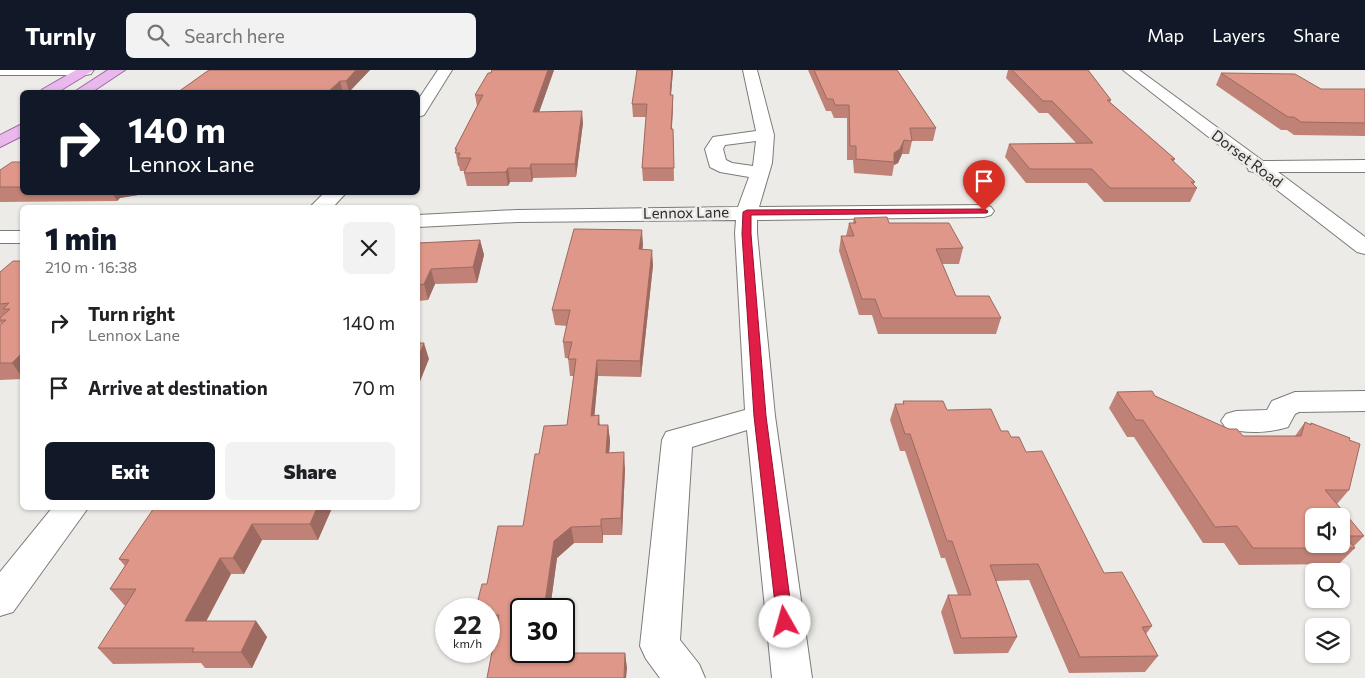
<!DOCTYPE html>
<meta charset="utf-8">
<style>
:root{--surface:#fff;--page:#f2f2f2;--text:#202124;--muted:#757577;--accent:#111827}
body{margin:0;font-family:Commissioner,sans-serif;background:var(--page);color:var(--text);height:100vh;display:flex;flex-direction:column;font-size:19px;white-space:nowrap}
*{box-sizing:border-box;margin:0}
p{font-size:16px;color:var(--muted)}
.icon{flex:none;width:28px;height:28px;fill:none;stroke:currentColor;stroke-width:2;stroke-linecap:round;stroke-linejoin:round}
.map{position:relative;flex:1;overflow:hidden}
.sheet{position:absolute;left:20px;top:135px;width:400px;height:305px;display:flex;flex-direction:column;background:var(--surface);border-radius:8px;box-shadow:0 1px 4px #0004}
.sheet>*{flex:none}
.hud{position:absolute;left:20px;top:20px;width:400px;height:105px;border-radius:8px;box-shadow:0 1px 4px #0004;background:#111827;color:#fff;overflow:hidden}
.controls{position:absolute;left:1305px;top:438px;display:grid;gap:10px}
.controls a{display:grid;place-items:center;width:45px;height:45px;border-radius:8px;background:var(--surface);box-shadow:0 1px 4px #0004;font-size:25px}
.speed{position:absolute;left:435px;top:528px;display:flex;gap:10px;font-size:25px;font-weight:700;text-align:center}
.speed>*{display:grid;place-content:center;width:65px;height:65px;border-radius:50%;background:var(--surface);box-shadow:0 1px 4px #0004;line-height:1}
.speed small{font-size:12px;font-weight:400}
.speed .limit{border:2px solid #111;border-radius:8px;background:#fff;color:#111}
.pin{position:absolute;display:grid;place-items:center;width:42px;height:42px;color:#fff;margin:-51px -21px;border-radius:50% 50% 50% 0;rotate:-45deg;box-shadow:0 0 5px #0007}
.pin .icon{rotate:45deg}
.me{position:absolute;width:55px;margin:-28px;rotate:353deg;stroke-linejoin:round;filter:drop-shadow(0 0 4px #0008)}
.turn{display:flex;align-items:center;gap:18px;height:105px;padding:0 25px;font-size:22px}
.turn .icon{width:65px;height:65px;stroke-width:2.5}
.turn b{display:block;font-size:35px;line-height:42px}
.round{display:grid;place-items:center;flex:none;width:52px;height:52px;border-radius:8px;background:var(--page)}
.overview{display:flex;align-items:center;justify-content:space-between;height:85px;padding:0 25px}
h1{font-size:30px;font-weight:800;line-height:38px;color:var(--accent)}
.primary-button{display:flex;gap:10px;margin-top:auto;padding:10px 25px}
.primary-button a{flex:1;height:58px;border-radius:8px;background:var(--accent);color:#fff;font-size:20px;font-weight:800;line-height:58px;text-align:center}
.primary-button a+a{background:var(--page);color:var(--text)}
ul{padding:0;list-style:none}
li{display:flex;align-items:center;gap:15px;height:65px;padding:0 25px}
li div{flex:1}
li b{display:block;font-size:19px}
li em{font-style:normal}
header{display:flex;align-items:center;gap:30px;box-sizing:border-box;height:70px;padding:0 25px;background:var(--accent);color:#fff}
header strong{font-size:24px}
nav{display:flex;gap:28px;margin-inline-start:auto;font-size:18px}
.search{width:350px;height:45px;background:var(--page);display:flex;align-items:center;gap:12px;box-sizing:border-box;padding:0 18px;border-radius:8px;color:var(--muted);font-size:19px}
.map>svg:first-child{display:block}
</style>
<header>
<strong>Turnly</strong>
<div class="search"><svg class="icon" aria-label="search" viewBox="0 0 24 24"><circle cx="10" cy="10" r="6"/><path d="M15 15l6 6"/></svg>Search here</div>
<nav><a>Map</a><a>Layers</a><a>Share</a></nav>
</header>
<div class="map">
<svg width="1365" height="608" viewBox="0 0 1365 608">
<rect width="100%" height="100%" fill="#edebe8"/>
<g fill="none" stroke-linecap="round" stroke-linejoin="round">
<defs>
<g id="minor">
<path d="M0 0H93V1L91 4 86 5H0Z"/>
<path d="M438 0H452L424 45 418 47V30Z"/>
<path d="M743 0H757L774 65 772 93 759 137 984 135 991 137 994 141 991 145 984 147 757 150V163L775 346 812 608H772L747 360 692 377 680 570 699 594 705 608H660L646 589 640 576 662 370 666 362 745 340 735 163 736 150 517 152 418 157V145L517 140 738 137 749 107 720 102 710 97 705 79 713 67 756 61ZM756 71 753 96 732 93 726 90 723 79 725 75Z"/>
<path d="M1123 0H1139L1263 91 1365 90V102H1278L1365 167V184L1357 182 1254 102 1249 101 1247 97Z"/>
<path d="M325 122H347L332 138H309Z"/>
<rect x="0" y="161" width="22" height="12"/>
<path d="M1365 321V341L1299 342 1295 344 1288 357C1270 363 1244 364 1226 358L1221 351 1226 344 1236 341 1267 340 1272 331 1295 322Z"/>
<path d="M52 438H88L13 542 0 546V502Z"/>
</g>
<g id="major">
<path d="M76 0H94L58 22H40L43 19Z"/>
<path d="M108 0H125L92 22H74Z"/>
<path d="M22 54V66L0 77V65Z"/>
</g>
</defs>
<!-- minor casing -->
<use href="#minor" stroke="#7d7b78" stroke-width="2"/>
<!-- major casing -->
<use href="#major" stroke="#9e69a1" stroke-width="2"/>
<!-- minor -->
<use href="#minor" fill="#fff" fill-rule="evenodd"/>
<!-- major -->
<use href="#major" fill="#e9b9ed" fill-rule="evenodd"/>
</g>
<!-- wall -->
<g fill="#c08276">
<path d="M209 0H370L349 22H178Z"/>
<path d="M492 0H554L539 42 583 53 576 107 533 108 532 112H510L508 116H467L464 103V101H460L459 96H458L455 79 477 36 475 25Z"/>
<path d="M673 0 671 25H673L672 59H673L674 111H643L642 98 646 47H633L632 34Z"/>
<path d="M808 0H897L936 58 933 71H912L909 84H902L898 93 894 95 892 106 854 103 853 90H847V48H834L831 41H826Z"/>
<path d="M1008 0H1088L1111 30 1110 32 1175 89 1173 92 1195 112 1193 115 1197 118 1190 132H1104L1087 113H1026L1005 87 1009 74 1076 73 1048 43H1039L1006 8Z"/>
<path d="M1221 3 1321 19H1365V66L1294 65 1287 60H1281L1216 15Z"/>
<path d="M22 92V122H140L138 125 120 128 117 131 0 132V100Z"/>
<path d="M854 148 889 153 963 178 959 194H942L956 226 1001 248 996 264H878L872 245H859L839 181 841 166H846L849 153H853Z"/>
<path d="M480 170 484 185 477 213 435 214 428 230 418 231V173Z"/>
<path d="M643 175 642 179 653 195 641 307 598 306 594 346 599 345 600 355H608L610 371 609 383 625 399 622 465H603V473H574L557 488 544 583H625L627 599 487 608 496 560 489 552V539H481L478 530 487 514 523 456 539 384 567 355 574 306H570L568 288H565L563 272 567 256 555 255 552 240Z"/>
<path d="M22 191V309L0 310V255L1 254 0 253V202Z"/>
<path d="M1117 322 1155 326 1243 366H1295L1305 352 1310 354 1311 353 1349 370V420L1337 434 1364 466 1354 476 1355 478 1339 494 1239 495 1224 473H1203L1134 367H1127L1109 338Z"/>
<path d="M903 331 947 340 1001 361 1011 367 1026 382 1104 503 1152 556 1146 564 1158 586 1145 602 1069 603 1029 510 996 511 1017 567 1008 583 954 584 941 542 948 525H958L945 488H941L905 381H900L890 350 895 334H903Z"/>
<path d="M154 438H332L318 470H262L244 504H231L206 551H256L267 567 252 598H205L201 593 113 594 98 578 126 535H124L110 519 125 496 119 489Z"/>
</g>
<!-- shaded-wall -->
<g fill="#9c6a60">
<path d="M356 0H370L349 22 346 11Z"/>
<path d="M548 0H554L535 54 533 42Z"/>
<path d="M672 0H673L670 37V25Z"/>
<path d="M340 11 343 22H328Z"/>
<path d="M673 25V37L671 72V59Z"/>
<path d="M582 41 583 53 576 107 575 94Z"/>
<path d="M904 70 902 84 898 93 894 95V83Z"/>
<path d="M531 94 533 108 532 112 530 98Z"/>
<path d="M508 98 510 112 508 116 506 102Z"/>
<path d="M112 122H140L138 125 120 128 117 131Z"/>
<path d="M642 160 643 175 640 195 639 179Z"/>
<path d="M480 170 484 185 477 213 473 197Z"/>
<path d="M652 180 653 195 641 307 640 291Z"/>
<path d="M431 199 435 214 428 230 424 214Z"/>
<path d="M424 273 429 289 419 314 418 310V288Z"/>
<path d="M21 284 22 286V307L12 293Z"/>
<path d="M597 290 598 306 593 362 591 346Z"/>
<path d="M608 355 610 371 608 399 606 383Z"/>
<path d="M624 382 625 399 622 465 621 448Z"/>
<path d="M317 438H332L318 470 310 454Z"/>
<path d="M601 449 603 465V473L601 456Z"/>
<path d="M252 454 262 470 244 504 233 488Z"/>
<path d="M571 457 574 473 557 488 550 539H544L554 471Z"/>
<path d="M220 488 231 504 198 567 185 551Z"/>
<path d="M256 551 267 567 252 598 241 582Z"/>
<path d="M539 581H545L542 599 538 583Z"/>
<path d="M625 583 627 599 626 608H624Z"/>
</g>
<!-- building -->
<g fill="#df9789" stroke="#9c6a60" fill-rule="evenodd">
<path d="M209 0H356L346 11H340L328 22H178Z"/>
<path d="M492 0H548L533 42 582 41 575 94H531L530 98H508L506 102 464 103 471 88H458L460 83H455L457 79H455L483 25H475L488 3H491Z"/>
<path d="M637 0H672L670 25H673L671 59H673L674 98H642L647 34H632Z"/>
<path d="M814 0H897L936 58H910L912 71 904 70 900 79 894 83V92L856 89V76H850L849 35H835L833 29H827Z"/>
<path d="M1012 0H1088L1111 30H1107L1175 89H1171L1195 112H1191L1197 118H1110L1092 99H1030L1009 74 1093 73 1052 31H1043Z"/>
<path d="M1221 3 1295 4 1321 19H1365V53L1301 52 1294 47H1288Z"/>
<path d="M12 92H22V117H0V100Z"/>
<path d="M887 147 889 153H949L963 178 936 179 956 226H989L1001 248H882L875 229H862L841 166H854L849 153H856L854 148Z"/>
<path d="M574 159 642 160 639 179 652 180 640 291 597 290 591 346 599 345 598 355H608L606 383 624 382 621 448 601 449V456L571 457 554 471 544 539H521V581H539L538 583H625L624 608H487L499 545H492L489 541V539H486L478 530 482 514H487L498 456H523L535 384H539L544 356 567 355 576 289H568L572 272H563L570 240H552Z"/>
<path d="M480 170 473 197 431 199 424 214 418 215V173Z"/>
<path d="M13 191H22V284H21L12 293H0V255L6 250H0V248L10 239H3L9 233 0 234V202Z"/>
<path d="M418 273H424L418 288Z"/>
<path d="M1152 321 1155 326 1229 359H1237L1243 366H1301L1305 352 1311 355V353L1350 368 1349 370 1360 374 1349 420H1325L1364 466H1345L1355 478H1253L1237 456 1215 457 1143 350H1136L1117 322ZM1314 446H1341V474H1314Z"/>
<path d="M903 331H943L947 340 991 339 1001 361H1008L1011 367H1019L1026 382 1042 381 1104 503 1122 502 1152 556 1142 557 1158 586 1080 587 1038 494 990 495 1017 567 961 568 948 525H971L952 471H947L910 364H905L895 334H904Z"/>
<path d="M154 438H317L310 454H252L233 488H220L185 551H256L241 582H192L194 578H98L136 519H110L129 490 119 489Z"/>
</g>
<!-- route -->
<path fill="#e11d48" stroke="#92132f" d="M984 139 988 141 987 143 751 145V164L766 346 793 552 791 557 785 559 780 557 777 552 754 346 742 164 743 142 747 140Z"/>
<g text-anchor="middle" stroke-width="5" stroke-linejoin="round" paint-order="stroke">
<!-- far-street labels -->
<g font-size="15" fill="#2c2b2a" stroke="#edebe8">
<text transform="translate(1247 89) rotate(37)" y="5">Dorset Road</text>
<text transform="translate(686 143) rotate(-1)" y="5">Lennox Lane</text>
</g>
</g>
</svg>
<div class="controls">
<a><svg class="icon" aria-label="sound" viewBox="0 0 24 24"><path d="M4 9h4l5-4v14l-5-4H4zM17 9q2 3 0 6"/></svg></a>
<a><svg class="icon" aria-label="search" viewBox="0 0 24 24"><circle cx="10" cy="10" r="6"/><path d="M15 15l6 6"/></svg></a>
<a><svg class="icon" aria-label="layers" viewBox="0 0 24 24"><path d="M12 4l9 5-9 5-9-5zM3 14l9 5 9-5"/></svg></a>
</div>
<div class="speed"><div>22<small>km/h</small></div><div class="limit">30</div></div>
<div class="pin" style="left:984px;top:141px;background:#d93025"><svg class="icon" aria-label="arrive" viewBox="0 0 24 24"><path d="M6 21V4h12l-3 4 3 4H6"/></svg></div>
<svg class="me" style="left:785px;top:552px" viewBox="-20 -20 40 40"><circle r="19" fill="#fff"/><path d="M0-13L10 11 0 6-10 11z" fill="#e11d48"/></svg>
<div class="hud">
<div class="turn"><svg class="icon" aria-label="right" viewBox="0 0 24 24"><path d="M7 20v-9h11M14 6l5 5-5 5"/></svg><div><b>140 m</b>Lennox Lane</div></div>
</div>
<section class="sheet">
<div class="overview"><div><h1>1 min</h1><p>210 m · 16:38</p></div><a class="round"><svg class="icon" aria-label="close" viewBox="0 0 24 24"><path d="M6 6l12 12M18 6L6 18"/></svg></a></div>
<ul>
<li><svg class="icon" aria-label="right" viewBox="0 0 24 24"><path d="M7 20v-9h11M14 6l5 5-5 5"/></svg><div><b>Turn right</b><p>Lennox Lane</p></div><em>140 m</em></li>
<li><svg class="icon" aria-label="arrive" viewBox="0 0 24 24"><path d="M6 21V4h12l-3 4 3 4H6"/></svg><div><b>Arrive at destination</b></div><em>70 m</em></li>
</ul>
<div class="primary-button"><a>Exit</a><a>Share</a></div>
</section>
</div>
